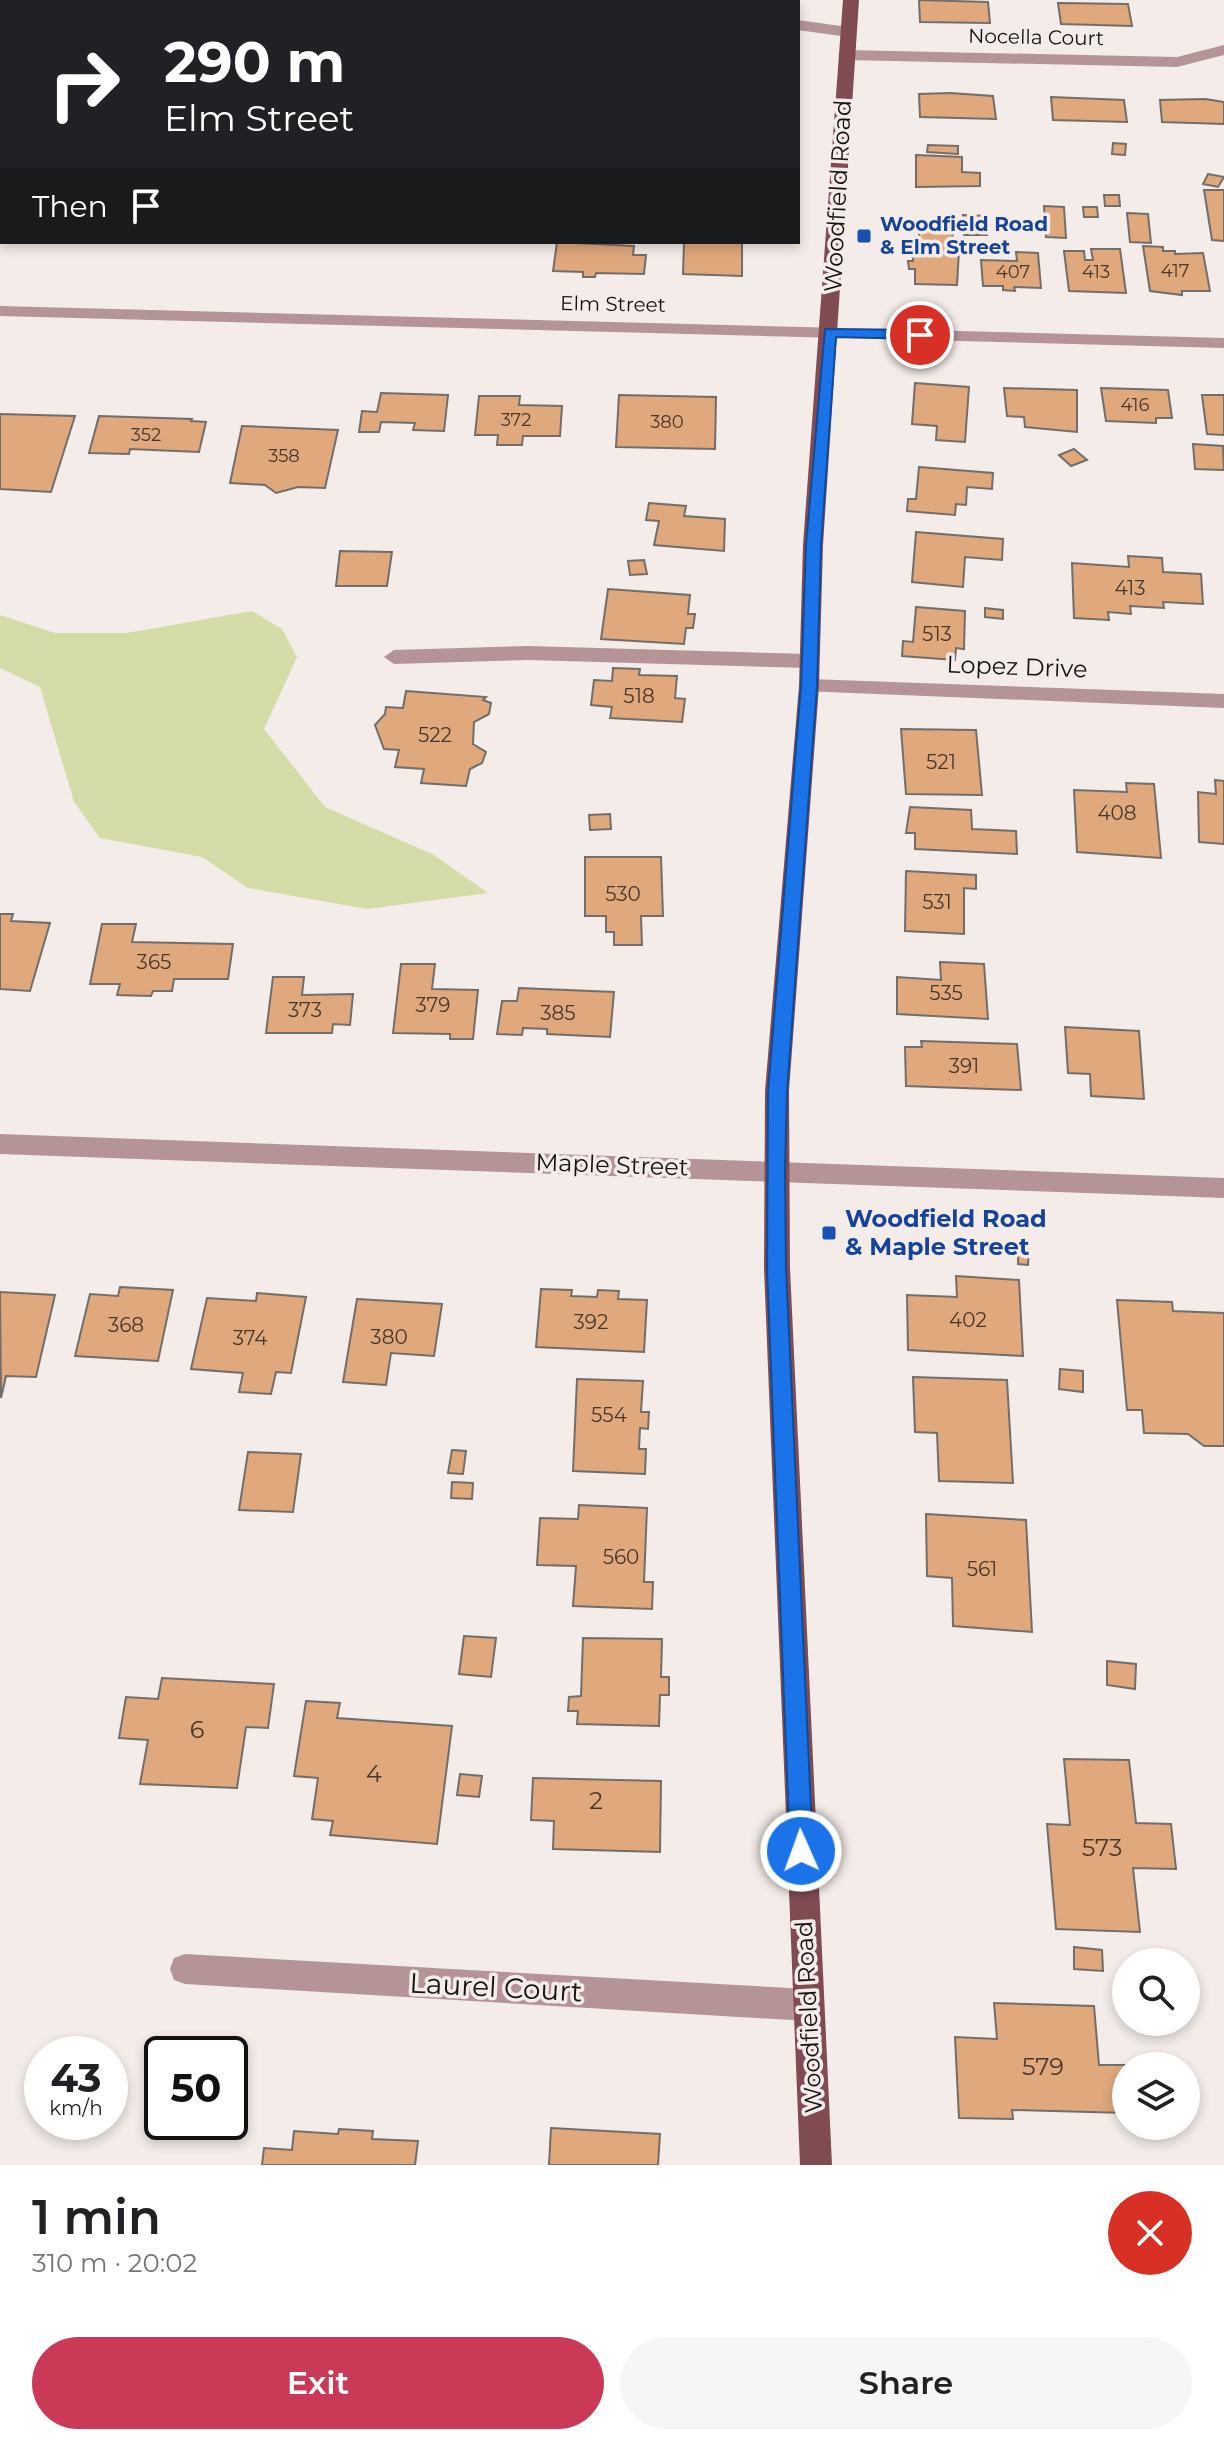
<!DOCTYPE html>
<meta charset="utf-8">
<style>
:root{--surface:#fff;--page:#f6f6f6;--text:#202124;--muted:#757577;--accent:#ca3a57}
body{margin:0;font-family:Montserrat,sans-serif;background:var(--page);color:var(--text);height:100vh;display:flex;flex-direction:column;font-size:30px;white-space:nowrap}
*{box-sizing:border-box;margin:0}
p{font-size:26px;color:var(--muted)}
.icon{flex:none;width:44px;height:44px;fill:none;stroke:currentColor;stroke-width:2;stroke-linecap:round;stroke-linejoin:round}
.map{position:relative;height:2165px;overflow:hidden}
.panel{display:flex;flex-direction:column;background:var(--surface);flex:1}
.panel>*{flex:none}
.guide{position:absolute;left:0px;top:0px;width:800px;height:244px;box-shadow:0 4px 12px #0003;background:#202124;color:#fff;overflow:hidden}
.buttons{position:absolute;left:1112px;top:1948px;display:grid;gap:16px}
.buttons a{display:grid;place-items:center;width:88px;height:88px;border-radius:50%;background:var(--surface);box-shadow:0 4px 12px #0003;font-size:40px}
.speed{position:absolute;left:24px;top:2036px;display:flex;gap:16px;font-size:40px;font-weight:700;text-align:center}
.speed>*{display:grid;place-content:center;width:104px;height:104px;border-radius:50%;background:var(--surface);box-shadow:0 4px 12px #0003;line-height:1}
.speed small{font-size:20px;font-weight:400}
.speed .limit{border:4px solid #111;border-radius:12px;background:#fff;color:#111}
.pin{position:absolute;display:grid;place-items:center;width:68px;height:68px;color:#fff;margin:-34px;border:4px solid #fff;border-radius:50%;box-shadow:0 2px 8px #0007}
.me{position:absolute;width:88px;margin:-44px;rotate:358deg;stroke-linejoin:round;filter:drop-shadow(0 0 6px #0008)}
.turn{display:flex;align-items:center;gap:28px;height:168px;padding:0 32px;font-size:36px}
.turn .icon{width:104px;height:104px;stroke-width:2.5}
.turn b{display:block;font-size:56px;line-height:68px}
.then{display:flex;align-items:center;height:76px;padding:0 32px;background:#0003;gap:16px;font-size:30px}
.round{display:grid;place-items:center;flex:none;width:84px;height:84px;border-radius:42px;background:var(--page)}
.head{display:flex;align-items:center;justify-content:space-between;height:136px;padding:0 32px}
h1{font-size:48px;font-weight:600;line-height:60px}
.cta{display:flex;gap:16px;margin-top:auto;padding:16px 32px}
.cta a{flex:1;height:92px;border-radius:48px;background:var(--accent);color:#fff;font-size:32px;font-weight:600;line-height:92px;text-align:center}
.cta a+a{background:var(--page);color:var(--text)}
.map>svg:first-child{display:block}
</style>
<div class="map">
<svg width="1224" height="2165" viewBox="0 0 1224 2165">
<rect width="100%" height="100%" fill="#f3ece8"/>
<!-- green -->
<path fill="#d4dda7" d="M252 611 282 629 297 657 264 729 325 807 434 855 488 893 367 909 248 888 202 857 100 838 74 802 40 687 0 668V615L55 633H127Z"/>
<!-- building -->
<g fill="#e0a87d" stroke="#736e6a" stroke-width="2">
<path d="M919 0 988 2 990 23 920 22Z"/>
<path d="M1058 3 1128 4 1132 26 1061 24Z"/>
<path d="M950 93 993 96 996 119 920 117 919 94Z"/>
<path d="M1051 97 1124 100 1127 122 1053 120Z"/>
<path d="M1205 99 1224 102V124L1162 122 1160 100Z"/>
<path d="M1113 143 1126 144 1125 155 1112 154Z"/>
<path d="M928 145 958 146V154L927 152Z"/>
<path d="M916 155 962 157V172L980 173V186L916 187Z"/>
<path d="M1208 174 1224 177 1218 187 1203 184Z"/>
<path d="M1204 190H1224V241L1212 240Z"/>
<path d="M1104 195H1119L1120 206H1105Z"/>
<path d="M1044 206 1064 207 1066 238 1046 237Z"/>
<path d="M1083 207H1097L1098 217H1084Z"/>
<path d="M1127 213 1148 214 1151 243 1130 242Z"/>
<path d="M963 215 986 216 987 235H964Z"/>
<path d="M919 229 952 230 954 251H959L957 285 915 284V269H909L908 261H913L912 249H919Z"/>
<path d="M557 242 634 246 633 255H646L644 274 596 273 595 277H583V272L553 271Z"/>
<path d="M684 242H742V276L683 274Z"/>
<path d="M1143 246 1163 247V251H1175V254L1203 253 1210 291H1182V295L1150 291Z"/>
<path d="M1091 249H1120L1126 293 1069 291 1064 251H1084L1085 260H1093Z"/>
<path d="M1016 252 1038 253 1041 288 1014 287 1015 291 1003 290V286H983L981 260 1017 261Z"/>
<path d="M915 383 969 387 965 442 936 440 937 426 912 424Z"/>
<path d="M1004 388 1077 390V432L1025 427 1024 417 1007 416Z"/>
<path d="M1101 388 1168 390 1172 418H1156V423L1106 421Z"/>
<path d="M381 393 448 395 444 431 413 430 415 423 381 422 379 432H359L362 411 377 412Z"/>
<path d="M619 395 716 397 715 449 616 447Z"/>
<path d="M1202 395H1224V435L1207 434Z"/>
<path d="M479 396H520L519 405 562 406 560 436H523L522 445H497L498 435H475Z"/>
<path d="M0 414 75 416 51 492 0 489Z"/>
<path d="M99 416 192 419 191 421 206 422 199 452 130 449 129 454 89 453Z"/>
<path d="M242 426 338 430 325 488 298 487 276 493 265 485 230 483Z"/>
<path d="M1193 444 1223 446 1224 470 1195 469Z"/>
<path d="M1074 449 1087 460 1071 466 1059 455Z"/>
<path d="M919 467 993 473 992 489 967 487 966 505 956 504 955 515 907 511 908 499H916Z"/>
<path d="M649 503 686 506 684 516 725 519 724 551 654 545 659 521 646 520Z"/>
<path d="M916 532 1003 539 1002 560 965 557 963 587 912 582Z"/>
<path d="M340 551 392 552 387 586H336Z"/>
<path d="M1128 556 1162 558 1163 572 1201 574 1203 604 1163 602 1164 608 1130 606 1131 614 1108 612 1109 620 1074 618 1072 563 1129 567Z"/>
<path d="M644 560 647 574 630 575 628 561Z"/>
<path d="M608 589 690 595 688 614H695L693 628H686L684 644 601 639Z"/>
<path d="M916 607 965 611 964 649 956 648 955 660 902 656 903 641 913 642Z"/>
<path d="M985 608 1003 610V619L985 617Z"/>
<path d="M613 668 640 669 639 675 677 676 675 698 685 699 682 722 610 718 612 707 591 705 594 680 612 681Z"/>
<path d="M406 691 486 697 483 700 491 703 489 714 474 722 473 744 486 752 482 763 470 769 466 786 421 783 424 769 395 767 399 750 384 749 375 725 385 714 386 707 403 708Z"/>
<path d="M901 729 976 730 982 795 906 794Z"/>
<path d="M1215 780 1224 781V844L1199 842 1198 792 1216 794Z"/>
<path d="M1126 783 1154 784 1161 858 1077 852 1074 790 1127 792Z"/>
<path d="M910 807 971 810 972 829 1016 831 1017 854 915 849V833H906Z"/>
<path d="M610 814 611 829 590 830 589 815Z"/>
<path d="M585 857H661L663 916H641L642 945H614V932H606V916H585Z"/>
<path d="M906 871 976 875V889L964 888V934L905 931Z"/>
<path d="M0 914H13L11 921 50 923 30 991 0 989Z"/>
<path d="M102 924H136L132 942 233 944 228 979H174L172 991H153L151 996 117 995 120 984H90Z"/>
<path d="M940 962 984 964 988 1019 897 1014V977L941 980Z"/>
<path d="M401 964H435L432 989 478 990 473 1039H450V1034L393 1033Z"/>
<path d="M273 977H304L302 995 353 994 350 1025 333 1024 332 1033H266Z"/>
<path d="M519 988 614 992 610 1037 547 1034V1029L523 1028 522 1035 497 1034 502 1001H517Z"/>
<path d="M1065 1027 1139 1031 1144 1099 1091 1096 1090 1074 1068 1073Z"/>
<path d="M921 1041 1017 1044 1021 1090 906 1086 905 1047H922Z"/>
<path d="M1018 1247 1029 1248 1028 1265 1018 1264Z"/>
<path d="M956 1276 1019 1280 1023 1356 908 1350 907 1295 957 1297Z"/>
<path d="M120 1287 173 1290 158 1361 75 1356 90 1294 118 1296Z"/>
<path d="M541 1289 572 1290 571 1296 597 1297 598 1290 619 1291 618 1299 647 1300 644 1352 536 1347Z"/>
<path d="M0 1292 55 1295 36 1377 6 1376 1 1398Z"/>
<path d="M257 1293 306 1297 291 1373 276 1372 271 1394 239 1392 243 1373 191 1369 207 1298 256 1301Z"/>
<path d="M357 1299 442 1304 434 1356 391 1353 386 1385 343 1382Z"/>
<path d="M1117 1300 1172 1302 1173 1311 1224 1313V1446H1204L1188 1434 1144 1433 1142 1410H1127Z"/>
<path d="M1060 1369 1083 1371V1392L1059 1389Z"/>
<path d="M913 1377 1007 1380 1013 1483 939 1481 937 1433 915 1432Z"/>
<path d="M577 1379 643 1381 641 1412H649L648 1429 640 1428 639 1449H646L645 1474 573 1471Z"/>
<path d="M452 1450 466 1451 463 1474 448 1473Z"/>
<path d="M248 1452 301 1454 293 1512 239 1510Z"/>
<path d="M452 1482 473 1483 472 1499 451 1498Z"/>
<path d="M579 1505 647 1508 644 1582H653L652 1609 573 1606 576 1566 537 1565 540 1518 578 1519Z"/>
<path d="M926 1514 1026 1520 1032 1632 953 1626 952 1578 927 1576Z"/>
<path d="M464 1636 496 1638 491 1677 459 1674Z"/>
<path d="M583 1638 662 1639 661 1677H669V1695H660L659 1726 577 1724 578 1711H568L569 1697 581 1696Z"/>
<path d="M1107 1661 1136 1664 1135 1689 1107 1685Z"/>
<path d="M162 1678 274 1684 268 1728 246 1727 237 1788 140 1784 148 1740 119 1738 126 1697 158 1699Z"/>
<path d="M306 1701 340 1703 337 1718 452 1726 437 1844 330 1835 333 1821 312 1819 318 1778 294 1776Z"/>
<path d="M1064 1759 1129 1760 1136 1823 1171 1824 1176 1869 1133 1868 1140 1932 1056 1929 1047 1824 1070 1825Z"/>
<path d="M460 1774 482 1776 479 1797 457 1795Z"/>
<path d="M533 1778 661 1781 660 1852 553 1849 554 1821 531 1820Z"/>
<path d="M1074 1947 1102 1950 1103 1971 1074 1969Z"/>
<path d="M994 2003 1094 2006 1099 2065H1143L1126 2066V2113L1012 2110 1013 2119 959 2118 955 2037 997 2039Z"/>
<path d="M551 2128 660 2134 658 2165H549Z"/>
<path d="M339 2129 373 2131 372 2139 418 2141 415 2165H262L264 2148 292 2150 294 2131 338 2134Z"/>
</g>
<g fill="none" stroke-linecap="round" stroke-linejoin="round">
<!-- minor -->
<g fill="#b59498" fill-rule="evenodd">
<path d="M631 0H653L655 2H633Z"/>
<path d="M798 20 848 27 856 32 848 37 798 30Z"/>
<path d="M1224 45V55L1177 67 846 60 838 55 846 50 1177 57Z"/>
<path d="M0 306 1224 338V348L0 316Z"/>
<path d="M528 646 809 654 819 661 809 668 528 660 394 664 384 657 394 650Z"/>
<path d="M809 679 1224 694V708L802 691 799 686 802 681Z"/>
<path d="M0 1134 1224 1178V1198L0 1154Z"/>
<path d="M185 1954 808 1989 819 1994 824 2005 819 2016 808 2021 185 1984 174 1980 170 1969 174 1958Z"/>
</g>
<!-- major -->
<path fill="#814b52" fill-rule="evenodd" d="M843 0H859L823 545 819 686 789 1091 790 1268 832 2165H800L764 1268 765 1091 799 686 803 545Z"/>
</g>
<!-- route -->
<path fill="#1a73e8" stroke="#114b97" stroke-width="2" d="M825 329 920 330 927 335 920 339 836 337 821 545 817 686 787 1091 785 1171 786 1268 813 1851 809 1859 801 1862 793 1859 790 1851 767 1268 768 1091 801 686 806 545Z"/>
<!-- markers -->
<g fill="#1a4fb4" stroke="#f3ece8" stroke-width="3">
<rect x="856" y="228" width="16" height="16" rx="4"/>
<rect x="821" y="1225" width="16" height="16" rx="4"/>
</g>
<g text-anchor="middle" stroke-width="7" stroke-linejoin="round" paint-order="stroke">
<!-- far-number labels -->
<g font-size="18" fill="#48382c">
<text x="1175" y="277">417</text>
<text x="1013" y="278">407</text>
<text x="1096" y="278">413</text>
<text x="1135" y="411">416</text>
<text x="516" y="426">372</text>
<text x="667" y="428">380</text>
<text x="146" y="441">352</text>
<text x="284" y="462">358</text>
</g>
<!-- far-street labels -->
<g font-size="20" fill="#151311" stroke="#f3ece8">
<text transform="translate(1036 37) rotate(1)" y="7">Nocella Court</text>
<text transform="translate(613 304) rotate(1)" y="7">Elm Street</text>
</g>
<!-- far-transit labels -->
<g font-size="20" font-weight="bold" fill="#164399" stroke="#f3ece8" text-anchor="start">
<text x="880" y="231">Woodfield Road<tspan x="880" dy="23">&amp; Elm Street</tspan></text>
</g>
<!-- number labels -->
<g font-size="20" fill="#48382c">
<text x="1130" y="595">413</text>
<text x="937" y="641">513</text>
<text x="639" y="703">518</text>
<text x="435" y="742">522</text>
<text x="941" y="769">521</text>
<text x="1117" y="820">408</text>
<text x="623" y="901">530</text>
<text x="937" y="909">531</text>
<text x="154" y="969">365</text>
<text x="946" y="1000">535</text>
<text x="433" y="1012">379</text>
<text x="305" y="1017">373</text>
<text x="558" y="1020">385</text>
<text x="964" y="1073">391</text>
<text x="968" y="1327">402</text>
<text x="591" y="1329">392</text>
<text x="126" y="1332">368</text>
<text x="389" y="1344">380</text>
<text x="250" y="1345">374</text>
<text x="609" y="1422">554</text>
<text x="621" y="1564">560</text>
<text x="982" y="1576">561</text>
</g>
<!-- street labels -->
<g font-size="24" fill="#151311" stroke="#f3ece8">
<text transform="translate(838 196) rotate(-87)" y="8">Woodfield Road</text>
<text transform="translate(1017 667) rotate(2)" y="8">Lopez Drive</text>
<text transform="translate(612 1165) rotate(2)" y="8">Maple Street</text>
<text transform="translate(809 2017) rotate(-93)" y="8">Woodfield Road</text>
</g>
<!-- transit labels -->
<g font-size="24" font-weight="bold" fill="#164399" stroke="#f3ece8" text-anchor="start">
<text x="845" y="1227">Woodfield Road<tspan x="845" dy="28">&amp; Maple Street</tspan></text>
</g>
<!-- near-number labels -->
<g font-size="24" fill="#48382c">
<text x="197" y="1738">6</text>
<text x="374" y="1782">4</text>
<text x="596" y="1809">2</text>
<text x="1102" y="1856">573</text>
<text x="1043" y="2075">579</text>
</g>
<!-- near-street labels -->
<g font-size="28" fill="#151311" stroke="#f3ece8">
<text transform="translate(496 1987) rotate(3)" y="10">Laurel Court</text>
</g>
</g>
</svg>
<div class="buttons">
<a><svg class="icon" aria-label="search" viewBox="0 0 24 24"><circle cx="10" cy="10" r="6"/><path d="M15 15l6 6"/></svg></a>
<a><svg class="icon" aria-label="layers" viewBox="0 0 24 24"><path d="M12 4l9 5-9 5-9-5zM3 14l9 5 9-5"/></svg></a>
</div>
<div class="speed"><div>43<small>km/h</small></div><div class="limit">50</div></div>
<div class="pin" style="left:920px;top:335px;background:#d93025"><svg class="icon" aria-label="arrive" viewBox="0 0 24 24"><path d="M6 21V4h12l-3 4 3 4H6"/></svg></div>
<svg class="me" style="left:801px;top:1851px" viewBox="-20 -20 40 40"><circle r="17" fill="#1a73e8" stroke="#fff" stroke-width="3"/><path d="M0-11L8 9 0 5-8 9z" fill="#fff"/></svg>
<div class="guide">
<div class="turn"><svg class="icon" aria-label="right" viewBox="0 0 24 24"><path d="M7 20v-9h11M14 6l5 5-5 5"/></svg><div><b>290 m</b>Elm Street</div></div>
<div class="then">Then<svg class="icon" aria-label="arrive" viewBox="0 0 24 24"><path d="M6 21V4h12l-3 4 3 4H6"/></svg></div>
</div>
</div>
<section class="panel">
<div class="head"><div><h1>1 min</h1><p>310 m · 20:02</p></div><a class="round" style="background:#d93025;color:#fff"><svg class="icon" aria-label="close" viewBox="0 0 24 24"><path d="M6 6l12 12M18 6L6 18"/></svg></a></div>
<div class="cta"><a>Exit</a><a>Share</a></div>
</section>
